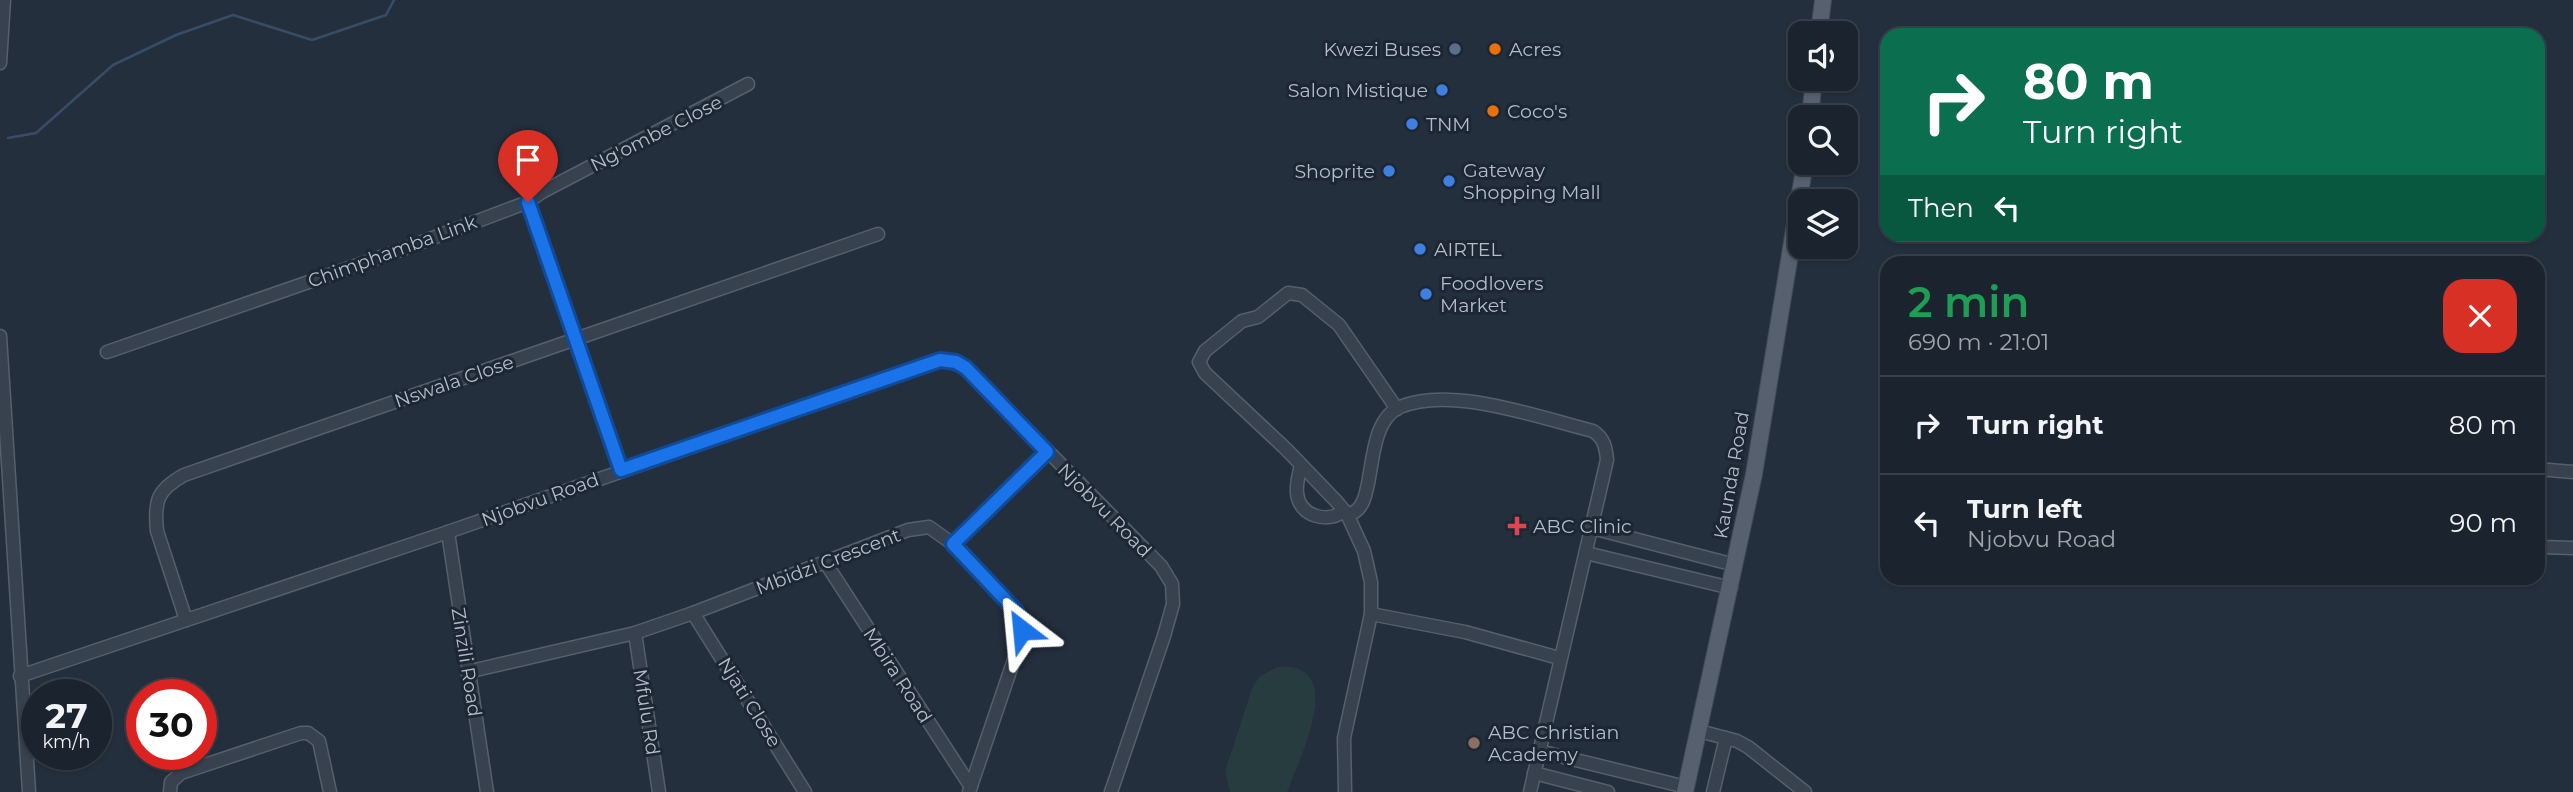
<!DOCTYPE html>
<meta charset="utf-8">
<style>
:root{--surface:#1b232e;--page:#282f3a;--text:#f1f3f6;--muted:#a0a4aa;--line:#39404a}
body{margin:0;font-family:Montserrat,sans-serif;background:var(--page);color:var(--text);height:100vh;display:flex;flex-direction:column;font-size:26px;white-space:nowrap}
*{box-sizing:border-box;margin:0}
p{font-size:23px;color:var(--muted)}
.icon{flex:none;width:38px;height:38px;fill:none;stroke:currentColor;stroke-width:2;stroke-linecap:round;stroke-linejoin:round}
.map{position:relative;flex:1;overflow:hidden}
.drawer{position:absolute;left:1880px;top:256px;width:665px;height:329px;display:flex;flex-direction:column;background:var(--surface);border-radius:21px;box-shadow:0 2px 5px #0004,0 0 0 2px var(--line)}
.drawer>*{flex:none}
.hud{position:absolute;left:1880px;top:28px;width:665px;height:214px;border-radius:21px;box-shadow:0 2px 5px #0004,0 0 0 2px var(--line);background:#0b6e4f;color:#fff;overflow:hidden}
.fabs{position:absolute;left:1788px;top:21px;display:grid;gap:14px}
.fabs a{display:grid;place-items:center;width:70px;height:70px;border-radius:14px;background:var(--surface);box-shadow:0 2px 5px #0004,0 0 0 2px var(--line);font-size:35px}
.speed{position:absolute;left:21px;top:679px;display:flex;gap:14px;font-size:35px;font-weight:700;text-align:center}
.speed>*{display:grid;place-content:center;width:91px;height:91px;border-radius:50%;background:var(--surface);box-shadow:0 2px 5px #0004,0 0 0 2px var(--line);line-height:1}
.speed small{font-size:18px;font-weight:400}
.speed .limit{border:10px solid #d22;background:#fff;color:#111}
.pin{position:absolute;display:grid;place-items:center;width:60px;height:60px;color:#fff;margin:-72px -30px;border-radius:50% 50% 50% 0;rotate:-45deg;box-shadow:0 0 7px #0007}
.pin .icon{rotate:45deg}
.me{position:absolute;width:77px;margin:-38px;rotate:331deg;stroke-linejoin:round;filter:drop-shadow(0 0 5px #0008)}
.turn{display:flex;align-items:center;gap:24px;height:147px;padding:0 28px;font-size:32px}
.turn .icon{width:91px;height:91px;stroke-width:2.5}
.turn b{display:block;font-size:49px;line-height:60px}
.then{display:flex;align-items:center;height:66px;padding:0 28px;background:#0003;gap:14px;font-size:26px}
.round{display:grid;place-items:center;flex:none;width:74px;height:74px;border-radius:21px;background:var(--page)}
.head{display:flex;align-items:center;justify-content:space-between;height:119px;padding:0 28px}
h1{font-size:42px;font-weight:600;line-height:52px;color:#1e9e55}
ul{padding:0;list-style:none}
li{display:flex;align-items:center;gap:21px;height:98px;padding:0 28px;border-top:2px solid var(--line)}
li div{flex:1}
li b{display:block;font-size:26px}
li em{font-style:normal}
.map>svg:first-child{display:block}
</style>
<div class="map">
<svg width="2573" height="792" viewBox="0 0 2573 792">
<rect width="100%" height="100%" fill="#242f3e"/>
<!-- pitch -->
<path fill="#263c3f" d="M1277 667C1348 661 1301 754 1290 785L1287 792H1230L1225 771 1252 689 1259 677Z"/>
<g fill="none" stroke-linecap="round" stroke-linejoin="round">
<!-- stream -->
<path stroke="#394c67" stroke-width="2.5" d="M8 138 36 133 113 65 176 35 233 15 312 40 386 15 394 0"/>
<defs>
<g id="minor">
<path d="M0 63 4 0"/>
<path d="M528 202 542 192 748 84"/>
<path d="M0 336 29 792"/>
<path d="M107 352 398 251 528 202 621 470"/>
<path d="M1301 465C1299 474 1296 483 1297 493 1299 516 1327 524 1344 511"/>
<path d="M2538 469 2573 472"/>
<path d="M1347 514C1381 513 1359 425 1400 407 1451 385 1540 418 1593 431 1604 438 1606 448 1607 460L1530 792"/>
<path d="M1592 528 1735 565"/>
<path d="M448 532 487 792"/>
<path d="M953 544 1047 451"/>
<path d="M2538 547 2573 548"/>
<path d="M1586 553 1731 588"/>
<path d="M825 562 971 787"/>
<path d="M693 613 805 792"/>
<path d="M1371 614 1465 632 1559 658"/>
<path d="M186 620 157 531C154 501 157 490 184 475L878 234"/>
<path d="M635 633 659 792"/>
<path d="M467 672 635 633 693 613 908 530 929 527 953 544 1016 611 1022 621V636L969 792"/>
<path d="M20 676 448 532 932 363 947 360 966 368 1161 566 1172 584 1173 604 1164 636 1111 792"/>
<path d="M1699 731 1737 741 1748 747 1805 792"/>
<path d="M1539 751 1686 787"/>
<path d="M1534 773 1608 792"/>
<path d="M170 792 171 782 181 773 301 733H308L319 741 330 792"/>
<path d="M1345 792 1344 738 1371 614V582L1364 551 1347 514 1337 502 1286 449 1205 373 1199 362 1205 351 1242 321 1258 317 1288 293 1302 295 1339 325 1397 409"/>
<path d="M1713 792 1726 738"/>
</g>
<g id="major">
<path d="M1819 33 1823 0"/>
<path d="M1810 117 1814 79"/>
<path d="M1685 792 1754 474 1805 163"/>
</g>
</defs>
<!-- minor casing -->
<use href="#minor" stroke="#565f6c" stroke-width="15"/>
<!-- major casing -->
<use href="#major" stroke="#414a57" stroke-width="18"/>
<!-- minor -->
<use href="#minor" stroke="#38414e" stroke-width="12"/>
<!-- major -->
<use href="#major" stroke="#56606e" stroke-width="16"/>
</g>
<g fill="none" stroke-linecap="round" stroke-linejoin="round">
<defs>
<path id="route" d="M528 202 621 470 940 360 956 362 966 368 1047 452 953 544 1016 611 1021 621 1022 630"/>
</defs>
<!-- route casing -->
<use href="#route" stroke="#114b97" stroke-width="18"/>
<!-- route -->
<use href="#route" stroke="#1a73e8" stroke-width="12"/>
</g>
<!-- markers -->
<circle fill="#5c6f8a" stroke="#1d2633" stroke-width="2.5" cx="1455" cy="49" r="7"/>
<g fill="#e8710a" stroke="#1d2633" stroke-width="2.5">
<circle cx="1495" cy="49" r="7"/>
<circle cx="1493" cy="111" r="7"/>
</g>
<g fill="#3f7fe0" stroke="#1d2633" stroke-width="2.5">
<circle cx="1442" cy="90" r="7"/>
<circle cx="1412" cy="124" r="7"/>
<circle cx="1389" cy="171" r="7"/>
<circle cx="1449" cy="181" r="7"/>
<circle cx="1420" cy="249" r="7"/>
<circle cx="1426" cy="294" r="7"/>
</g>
<path fill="#e0444e" stroke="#1d2633" stroke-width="2.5" d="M1513.5 515.5h7v7h7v7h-7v7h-7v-7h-7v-7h7z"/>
<circle fill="#8d6e63" stroke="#1d2633" stroke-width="2.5" cx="1474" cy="743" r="7"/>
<g text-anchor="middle" stroke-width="6" stroke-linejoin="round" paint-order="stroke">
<!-- poi labels -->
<g font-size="19" fill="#b4bcc9" stroke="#1d2633" text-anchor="start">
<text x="1441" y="56" text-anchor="end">Kwezi Buses</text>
<text x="1509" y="56">Acres</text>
<text x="1428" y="97" text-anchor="end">Salon Mistique</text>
<text x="1507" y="118">Coco's</text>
<text x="1426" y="131">TNM</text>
<text x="1463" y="177">Gateway<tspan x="1463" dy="22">Shopping Mall</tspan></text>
<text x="1375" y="178" text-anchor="end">Shoprite</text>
<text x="1434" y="256">AIRTEL</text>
<text x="1440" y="290">Foodlovers<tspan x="1440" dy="22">Market</tspan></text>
<text x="1533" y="533">ABC Clinic</text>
<text x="1488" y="739">ABC Christian<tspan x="1488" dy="22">Academy</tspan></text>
</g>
<!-- street labels -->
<g font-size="19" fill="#b4bcc9" stroke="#1d2633">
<text transform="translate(656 133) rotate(-27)" y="7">Ng'ombe Close</text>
<text transform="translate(392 251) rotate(-20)" y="7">Chimphamba Link</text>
<text transform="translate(454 381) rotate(-19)" y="7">Nswala Close</text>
<text transform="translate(1731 475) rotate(-80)" y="7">Kaunda Road</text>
<text transform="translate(540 499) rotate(-20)" y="7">Njobvu Road</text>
<text transform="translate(1105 510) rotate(45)" y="7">Njobvu Road</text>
<text transform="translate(828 561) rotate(-21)" y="7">Mbidzi Crescent</text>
<text transform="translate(467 662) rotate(81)" y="7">Zinzili Road</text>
<text transform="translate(898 675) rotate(57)" y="7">Mbira Road</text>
<text transform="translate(750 702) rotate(58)" y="7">Njati Close</text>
<text transform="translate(647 712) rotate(81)" y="7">Mfulu Rd</text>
</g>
</g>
</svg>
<div class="fabs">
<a><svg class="icon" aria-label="sound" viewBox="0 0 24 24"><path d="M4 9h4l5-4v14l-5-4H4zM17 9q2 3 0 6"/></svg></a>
<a><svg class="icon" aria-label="search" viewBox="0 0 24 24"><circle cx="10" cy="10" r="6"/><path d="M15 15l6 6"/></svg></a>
<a><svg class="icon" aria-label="layers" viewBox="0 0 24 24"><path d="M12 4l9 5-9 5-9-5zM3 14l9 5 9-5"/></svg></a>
</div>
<div class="speed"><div>27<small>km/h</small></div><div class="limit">30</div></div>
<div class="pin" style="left:528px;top:202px;background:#d93025"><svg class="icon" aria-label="arrive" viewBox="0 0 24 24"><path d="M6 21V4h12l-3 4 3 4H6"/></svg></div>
<svg class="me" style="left:1022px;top:630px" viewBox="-20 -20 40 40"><path d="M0-17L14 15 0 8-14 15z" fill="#1a73e8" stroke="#fff" stroke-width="4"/></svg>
<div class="hud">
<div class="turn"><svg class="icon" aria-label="right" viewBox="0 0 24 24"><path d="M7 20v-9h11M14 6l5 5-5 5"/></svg><div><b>80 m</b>Turn right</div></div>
<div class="then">Then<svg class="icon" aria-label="left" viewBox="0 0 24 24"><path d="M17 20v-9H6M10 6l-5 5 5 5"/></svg></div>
</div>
<section class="drawer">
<div class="head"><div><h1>2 min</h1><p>690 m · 21:01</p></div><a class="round" style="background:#d93025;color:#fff"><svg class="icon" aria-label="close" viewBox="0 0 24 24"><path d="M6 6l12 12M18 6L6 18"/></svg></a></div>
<ul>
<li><svg class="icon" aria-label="right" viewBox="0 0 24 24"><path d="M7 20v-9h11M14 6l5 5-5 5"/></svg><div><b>Turn right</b></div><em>80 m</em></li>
<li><svg class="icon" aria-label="left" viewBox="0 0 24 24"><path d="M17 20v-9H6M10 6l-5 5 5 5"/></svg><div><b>Turn left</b><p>Njobvu Road</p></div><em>90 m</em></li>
</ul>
</section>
</div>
